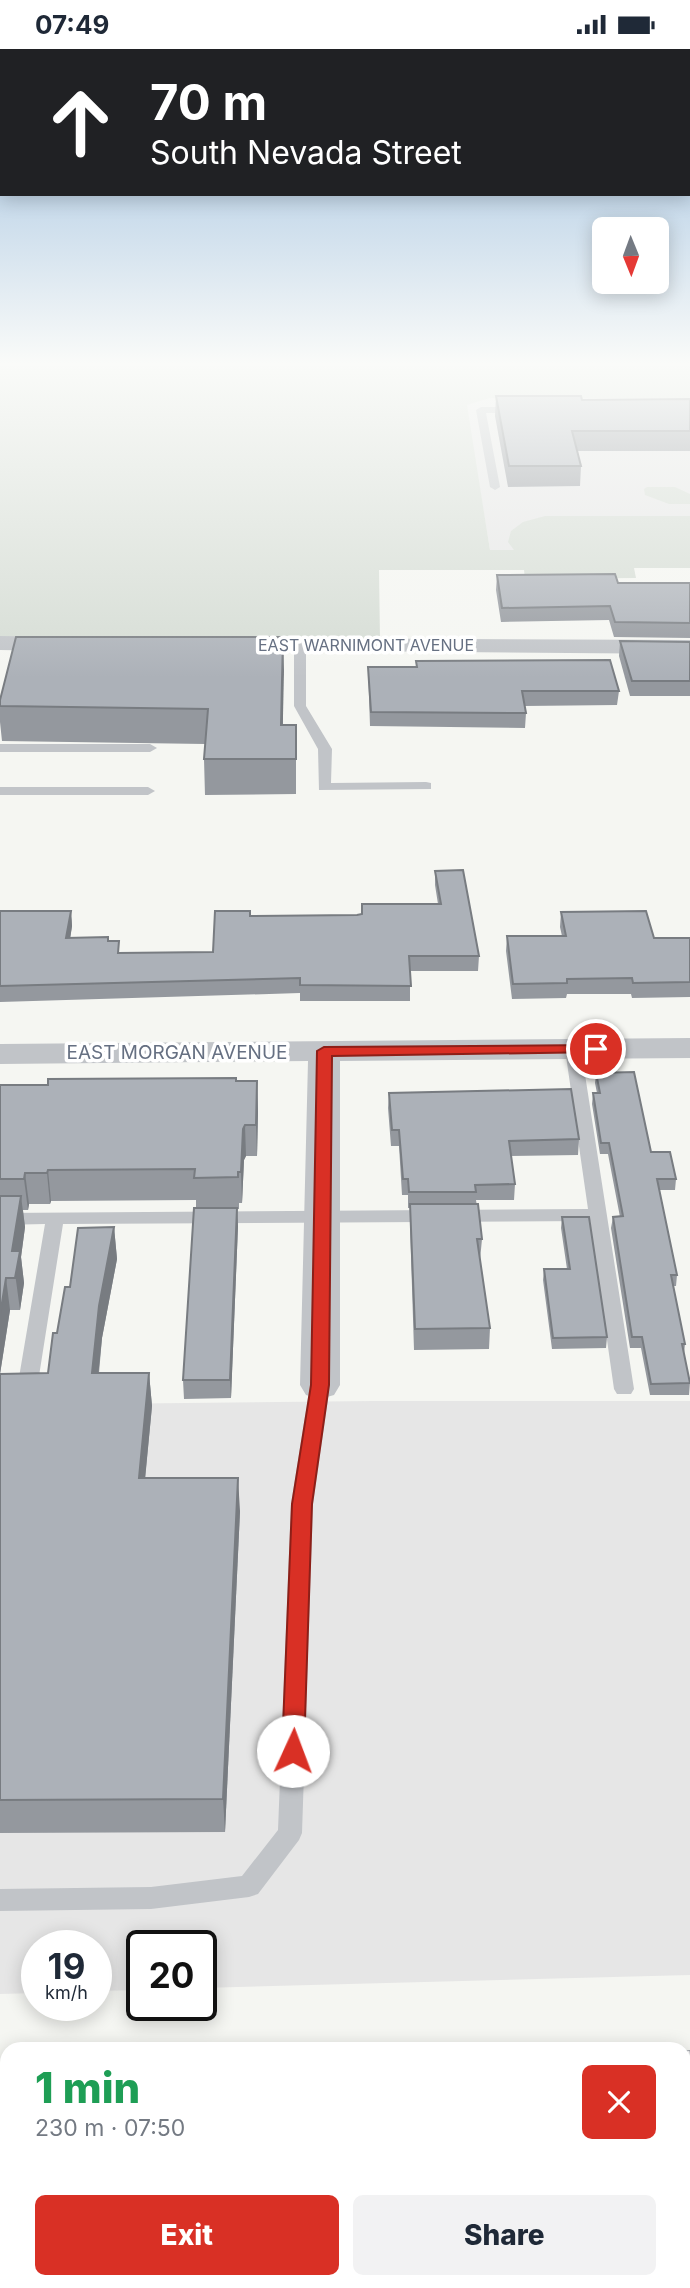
<!DOCTYPE html>
<meta charset="utf-8">
<style>
:root{--surface:#fff;--page:#f2f2f3;--text:#1f2937;--muted:#747a83;--accent:#d93025}
body{margin:0;font-family:Inter,sans-serif;background:var(--page);color:var(--text);height:100vh;display:flex;flex-direction:column;font-size:26px;white-space:nowrap}
*{box-sizing:border-box;margin:0}
p{font-size:23px;color:var(--muted)}
.icon{flex:none;width:38px;height:38px;fill:none;stroke:currentColor;stroke-width:2;stroke-linecap:round;stroke-linejoin:round}
.map{position:relative;flex:1;overflow:hidden}
.details{position:absolute;left:0px;top:1993px;width:691px;height:247px;display:flex;flex-direction:column;background:var(--surface);border-radius:21px 21px 0 0;box-shadow:0 4px 18px #0003}
.details>*{flex:none}
.hud{position:absolute;left:0px;top:0px;width:691px;height:147px;box-shadow:0 4px 18px #0003;background:#202124;color:#fff;overflow:hidden}
.needle{width:46px;rotate:179deg}
.tools{position:absolute;left:592px;top:168px;display:grid;gap:14px}
.tools a{display:grid;place-items:center;width:77px;height:77px;border-radius:10px;background:var(--surface);box-shadow:0 4px 18px #0003;font-size:35px}
.speed{position:absolute;left:21px;top:1881px;display:flex;gap:14px;font-size:35px;font-weight:700;text-align:center}
.speed>*{display:grid;place-content:center;width:91px;height:91px;border-radius:50%;background:var(--surface);box-shadow:0 4px 18px #0003;line-height:1}
.speed small{font-size:18px;font-weight:400}
.speed .limit{border:4px solid #111;border-radius:10px;background:#fff;color:#111}
.pin{position:absolute;display:grid;place-items:center;width:60px;height:60px;color:#fff;margin:-30px;border:4px solid #fff;border-radius:50%;box-shadow:0 2px 7px #0007}
.me{position:absolute;width:77px;margin:-38px;rotate:2deg;stroke-linejoin:round;filter:drop-shadow(0 0 5px #0008)}
.turn{display:flex;align-items:center;gap:24px;height:147px;padding:0 35px;font-size:32px}
.turn .icon{width:91px;height:91px;stroke-width:2.5}
.turn b{display:block;font-size:49px;line-height:60px}
.round{display:grid;place-items:center;flex:none;width:74px;height:74px;border-radius:10px;background:var(--page)}
.overview{display:flex;align-items:center;justify-content:space-between;height:119px;padding:0 35px}
h1{font-size:42px;font-weight:800;line-height:52px;color:#1e9e55}
.action{display:flex;gap:14px;margin-top:auto;padding:14px 35px}
.action a{flex:1;height:80px;border-radius:10px;background:var(--accent);color:#fff;font-size:28px;font-weight:800;line-height:80px;text-align:center}
.action a+a{background:var(--page);color:var(--text)}
.status{display:flex;justify-content:space-between;align-items:center;height:49px;padding:0 35px;background:var(--surface);direction:ltr}
.status svg{height:19px;fill:currentColor}
.map>svg:first-child{display:block}
</style>
<div class="status"><b>07:49</b><svg viewBox="0 0 49 12"><path d="M0 12V9h3v3zM5 12V6h3v6zM10 12V3h3v9zM15 12V0h3v12zM26 1h20v11H26zM47 4h2v5h-2z"/></svg></div>
<div class="map">
<svg width="690" height="2239" viewBox="0 0 690 2239">
<rect width="100%" height="100%" fill="#f5f6f2"/>
<!-- built -->
<g fill="#e6e6e6">
<path d="M490 349H690V500L490 501 466 356Z"/>
<path d="M373 1352H690V1926L201 1939V1897H142V1941L96 1942V1897H37V1944L0 1945V1356Z"/>
<path d="M684 2099H690V2239H0V2114H7V2233H684Z"/>
</g>
<!-- green -->
<g fill="#d5dcd4">
<path d="M0 316H690V349H490L467 356 490 501H514L508 493 511 482 523 473 545 467H690V519H634L636 529 525 530 524 521H379L380 591 0 589Z"/>
<path d="M647 438H675L690 445V455H669L645 446 644 440Z"/>
</g>
<g fill="none" stroke-linecap="round" stroke-linejoin="round">
<!-- service -->
<g fill="#c1c4c8" fill-rule="evenodd">
<path d="M481 358H519L524 361 519 364H486L500 438 495 441 490 438 476 361Z"/>
<path d="M300 592 306 596V657L332 700 331 734 426 733 431 734V740L319 741 318 700 294 657V596Z"/>
<path d="M0 695H150L157 699 150 703H0Z"/>
<path d="M0 738H148L155 742 148 746H0Z"/>
<path d="M573 995 581 1000 634 1340 631 1345H617L614 1340 590 1172 63 1175 36 1346 33 1351H19L16 1346 45 1175 0 1176V1164L588 1160 565 1000Z"/>
<path d="M320 1329 327 1331 330 1336 313 1455 302 1784 299 1791 258 1845 249 1848 151 1860 0 1862V1840L151 1838 242 1827 278 1781 291 1455 310 1336 313 1331Z"/>
</g>
<!-- minor -->
<g fill="#c1c4c8" fill-rule="evenodd">
<path d="M0 587 60 588 68 590 72 595 68 600 60 602 0 601Z"/>
<path d="M235 589 690 591V605L227 601 223 596 227 591Z"/>
<path d="M690 989V1009L340 1012V1336L334 1346 320 1350 306 1346 300 1336 308 1012 0 1015V995Z"/>
</g>
<defs>
<g id="rail">
<path d="M684 2007 690 2006"/>
<path d="M0 2019H7"/>
</g>
</defs>
<!-- rail casing -->
<use href="#rail" stroke="#a2a6ad" stroke-width="10"/>
<!-- rail -->
<use href="#rail" stroke="#fff" stroke-width="8" stroke-dasharray="24" stroke-linecap="butt"/>
</g>
<!-- wall -->
<g fill="#94989e">
<path d="M496 347 582 351 690 350V402H577L581 417 580 437 508 438 495 367Z"/>
<path d="M497 526 618 534H690V589L614 588 609 571 501 573 496 541Z"/>
<path d="M283 588V676H296V745L205 746 204 710 205 695 2 692 0 673V651Z"/>
<path d="M620 592 690 593V647H630L619 607Z"/>
<path d="M416 612 619 642 617 656 524 657 526 664 525 679 370 677 368 618H416Z"/>
<path d="M435 822 479 907 478 922H410V952H300V944L0 953V862H71L72 877 70 889 108 892 120 904 213 903 251 867 357 866 438 855 435 836Z"/>
<path d="M561 863 654 889H690V948L632 949 631 945H567L566 949 512 950 506 902 507 887H562L560 878Z"/>
<path d="M596 1024 651 1103 676 1130 675 1141H659L677 1226 676 1237H673L685 1295 684 1305 690 1333 689 1346H650L641 1299H630L611 1179 613 1168H620L608 1105H600L592 1055 593 1044H597L595 1034Z"/>
<path d="M257 1032 258 1063 257 1107H246L244 1111 242 1154H239V1160H237L238 1177 231 1349 184 1350 183 1331 196 1159V1151L51 1152 50 1155H29L28 1161H23L25 1178 21 1208 24 1234 20 1261H10L0 1325 48 1324 57 1284 70 1238 114 1178 117 1210 102 1289 99 1324H149L152 1357 145 1429 240 1462 225 1783 0 1784V1036Z"/>
<path d="M389 1044 579 1090 578 1106 511 1107 515 1135 514 1151H476L482 1190 480 1211 490 1279 489 1300 414 1301 410 1176V1159H408V1146H402L399 1097H391L388 1059Z"/>
<path d="M562 1168 607 1288 606 1299 552 1300 543 1231 544 1220H567L561 1179Z"/>
</g>
<!-- shaded-wall -->
<g fill="#787c81">
<path d="M283 588 284 622 282 711 281 676Z"/>
<path d="M71 862 72 877 68 904 66 889Z"/>
<path d="M257 1032 258 1063 257 1107 256 1076Z"/>
<path d="M245 1076 246 1107 244 1111 242 1154 241 1123 243 1080Z"/>
<path d="M48 1121 51 1152 50 1155 47 1124Z"/>
<path d="M25 1124 29 1155 28 1161 24 1130Z"/>
<path d="M21 1147 25 1178 21 1208 24 1234 20 1261 12 1202Z"/>
<path d="M237 1159 238 1177 231 1349 230 1331Z"/>
<path d="M114 1178 117 1210 102 1289 95 1357 92 1324 99 1257Z"/>
<path d="M6 1229 10 1261 0 1325V1266Z"/>
<path d="M149 1324 152 1357 142 1462 139 1429Z"/>
<path d="M238 1429 240 1462 225 1783 223 1750Z"/>
</g>
<!-- building -->
<g fill="#acb1b8" stroke="#787c81" stroke-width="2">
<path d="M496 347H581L582 351 690 350V382H572L581 417H509Z"/>
<path d="M615 525 618 534H690V574L615 573 610 557 502 559 497 526Z"/>
<path d="M16 588H283L281 676H296V710H204L208 660 0 657V651Z"/>
<path d="M620 592 690 593V632H632Z"/>
<path d="M610 611 619 642H522L526 664 371 663 368 618H417L416 612Z"/>
<path d="M463 821 479 907H409L411 937 300 936V929L0 937V862H71L66 889 108 888V892H119L118 904 213 903 215 862H250V867L357 866 362 865V855H441L435 822Z"/>
<path d="M646 862 654 889H690V933L633 934 632 929 567 930V934L513 935 507 887H566L561 863Z"/>
<path d="M634 1023 651 1103H670L676 1130H657L677 1226H671L685 1295H682L690 1334 651 1335 642 1288H632L613 1168 623 1167 609 1094H601L593 1044H600L596 1024Z"/>
<path d="M236 1029V1032H257L256 1076H245L243 1080 241 1123H238V1128L194 1129 195 1120 48 1121 47 1124H25L24 1130H0V1036H48V1030Z"/>
<path d="M571 1040 579 1090 509 1092 515 1135 475 1136 476 1143H409L408 1130H403L399 1081H392L389 1044Z"/>
<path d="M0 1147H21L12 1202H20L15 1229H6L0 1266Z"/>
<path d="M410 1155H478L482 1190H477L490 1279 415 1280Z"/>
<path d="M194 1159H237L230 1331H183Z"/>
<path d="M562 1168H589L607 1288 553 1289 544 1220H570Z"/>
<path d="M114 1178 99 1257 92 1324H149L139 1429H238L223 1750 0 1751V1325L48 1324 53 1284H57L65 1238H70L78 1179Z"/>
</g>
<!-- sky -->
<linearGradient id="sky" x2="0" y2="1"><stop stop-color="#97bbdd"/><stop offset="0.5" stop-color="#fafbf9"/><stop offset="1" stop-color="#fafbf9" stop-opacity="0"/></linearGradient>
<rect width="690" height="629" fill="url(#sky)"/>
<!-- route -->
<path fill="#d93025" stroke="#8d1f18" stroke-width="2" d="M596 996 603 1000 601 1003 332 1007 329 1336 312 1455 304 1702 301 1708 293 1711 285 1708 282 1702 292 1455 311 1336 317 1002 324 998Z"/>
<g text-anchor="middle" stroke-width="7" stroke-linejoin="round" paint-order="stroke">
<!-- far-street labels -->
<g font-size="16" fill="#667082" stroke="#fff">
<text x="366" y="602">EAST WARNIMONT AVENUE</text>
</g>
<!-- street labels -->
<g font-size="19" fill="#667082" stroke="#fff">
<text x="177" y="1010">EAST MORGAN AVENUE</text>
</g>
</g>
</svg>
<div class="tools">
<a><svg class="needle" viewBox="-14 -14 28 28"><path d="M0-13l5 13h-10z" fill="#e53935"/><path d="M0 13l5-13h-10z" fill="#747a83"/></svg></a>
</div>
<div class="speed"><div>19<small>km/h</small></div><div class="limit">20</div></div>
<div class="pin" style="left:596px;top:1000px;background:#d93025"><svg class="icon" aria-label="arrive" viewBox="0 0 24 24"><path d="M6 21V4h12l-3 4 3 4H6"/></svg></div>
<svg class="me" style="left:293px;top:1702px" viewBox="-20 -20 40 40"><circle r="19" fill="#fff"/><path d="M0-13L10 11 0 6-10 11z" fill="#d93025"/></svg>
<div class="hud">
<div class="turn"><svg class="icon" aria-label="ahead" viewBox="0 0 24 24"><path d="M12 20V5M6 11l6-6 6 6"/></svg><div><b>70 m</b>South Nevada Street</div></div>
</div>
<section class="details">
<div class="overview"><div><h1>1 min</h1><p>230 m · 07:50</p></div><a class="round" style="background:#d93025;color:#fff"><svg class="icon" aria-label="close" viewBox="0 0 24 24"><path d="M6 6l12 12M18 6L6 18"/></svg></a></div>
<div class="action"><a>Exit</a><a>Share</a></div>
</section>
</div>
